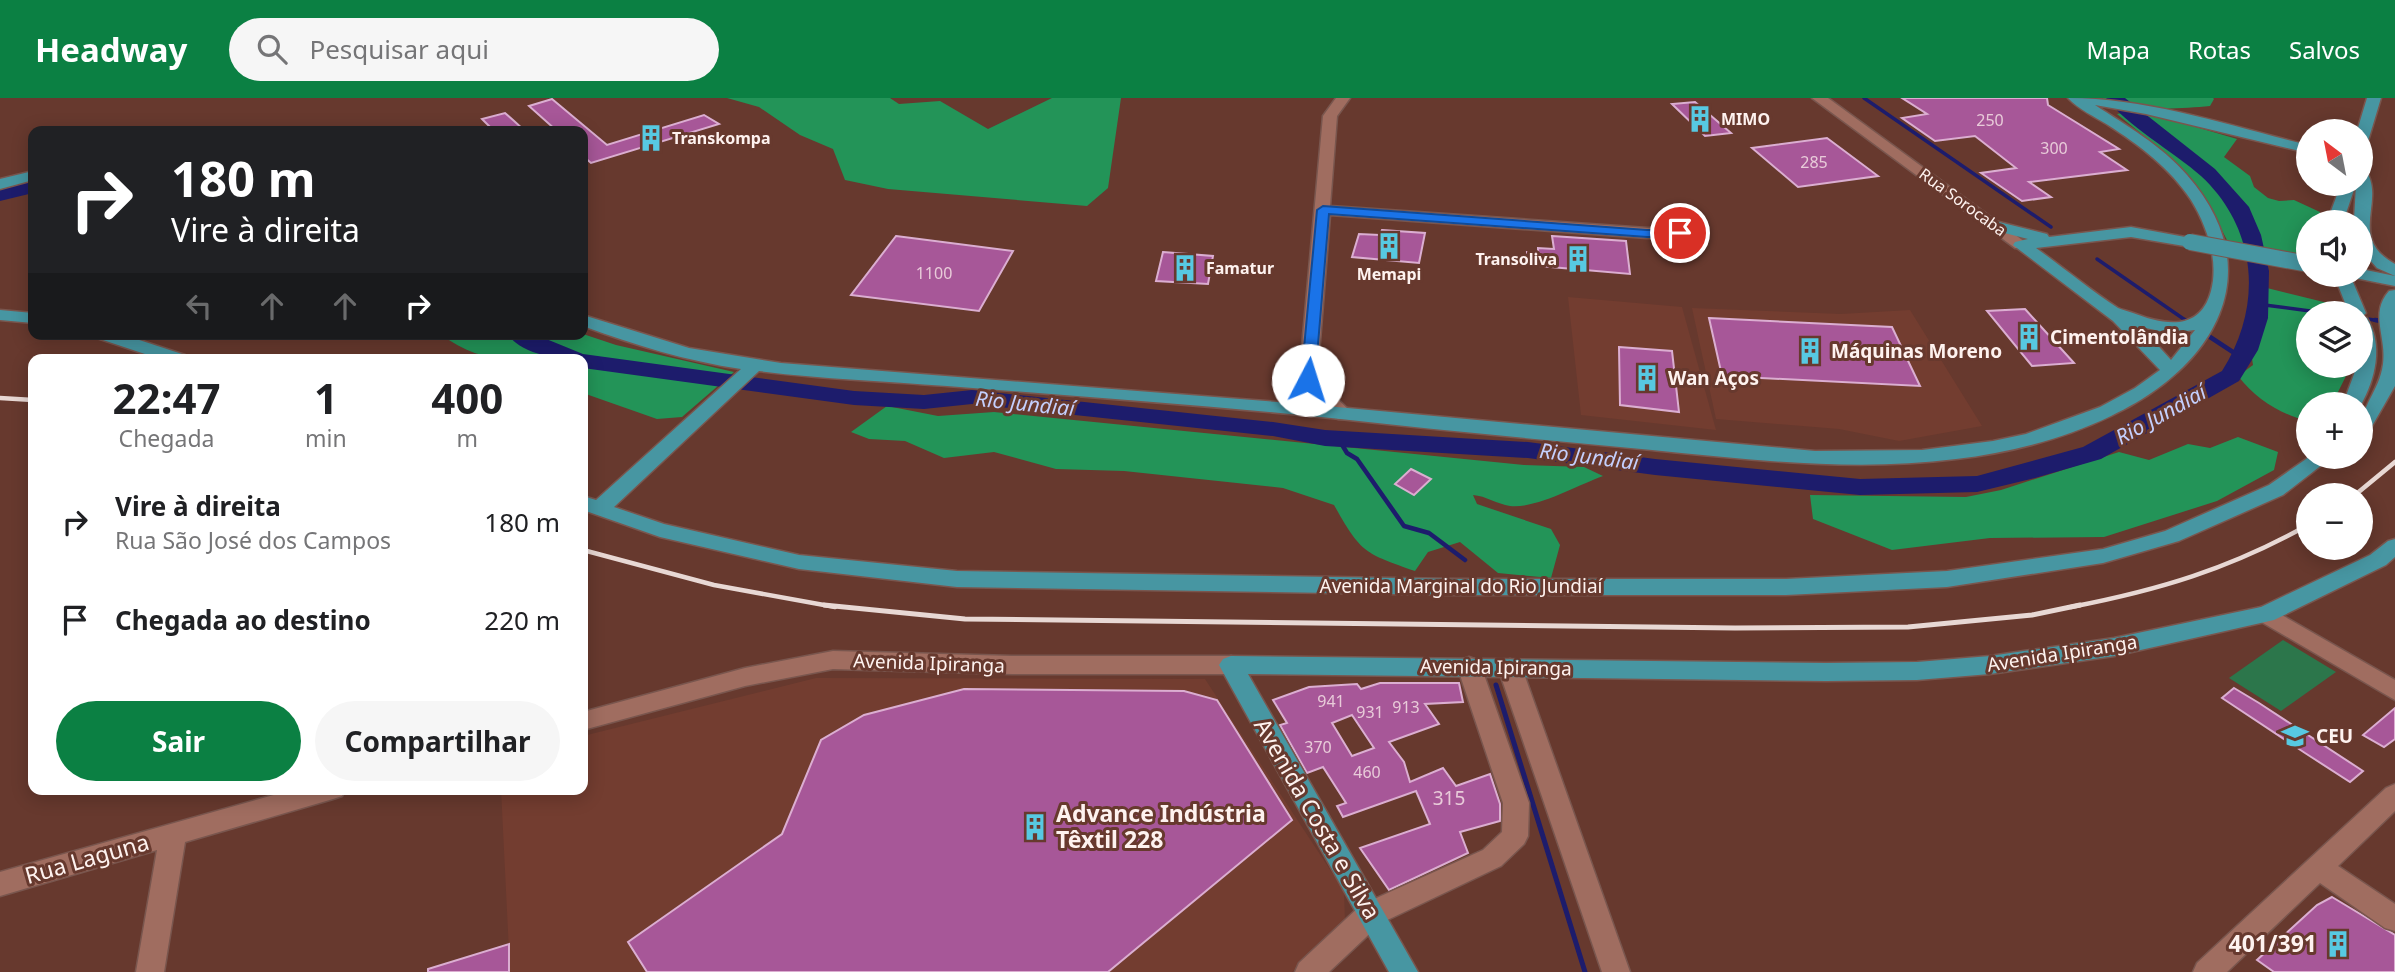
<!DOCTYPE html>
<html lang="pt">
<meta charset="utf-8">
<style>
:root{--surface:#fff;--page:#f6f6f6;--text:#202124;--muted:#757577;--accent:#0b8043}
body{margin:0;font-family:"Noto Sans",sans-serif;background:var(--page);color:var(--text);height:100vh;display:flex;flex-direction:column;font-size:26px;white-space:nowrap}
*{box-sizing:border-box;margin:0}
p{font-size:23px;color:var(--muted)}
.icon{flex:none;width:38px;height:38px;fill:none;stroke:currentColor;stroke-width:2;stroke-linecap:round;stroke-linejoin:round}
.map{position:relative;flex:1;overflow:hidden}
.details{position:absolute;left:28px;top:256px;width:560px;height:441px;display:flex;flex-direction:column;background:var(--surface);border-radius:14px;box-shadow:0 4px 18px #0003}
.details>*{flex:none}
.hud{position:absolute;left:28px;top:28px;width:560px;height:214px;border-radius:14px;box-shadow:0 4px 18px #0003;background:#202124;color:#fff;overflow:hidden}
.needle{width:46px;rotate:328deg}
.fabs{position:absolute;left:2296px;top:21px;display:grid;gap:14px}
.fabs a{display:grid;place-items:center;width:77px;height:77px;border-radius:50%;background:var(--surface);box-shadow:0 4px 18px #0003;font-size:35px}
.pin{position:absolute;display:grid;place-items:center;width:60px;height:60px;color:#fff;margin:-30px;border:4px solid #fff;border-radius:50%;box-shadow:0 2px 7px #0007}
.me{position:absolute;width:77px;margin:-38px;rotate:5deg;stroke-linejoin:round;filter:drop-shadow(0 0 5px #0008)}
.turn{display:flex;align-items:center;gap:24px;height:147px;padding:0 28px;font-size:32px}
.turn .icon{width:91px;height:91px;stroke-width:2.5}
.turn b{display:block;font-size:49px;line-height:60px}
.lanes{display:flex;align-items:center;height:66px;padding:0 28px;background:#0003;justify-content:center;gap:35px;direction:ltr}
.lanes .off{opacity:.35}
.eta{display:flex;justify-content:space-evenly;align-items:center;height:119px;text-align:center}
.eta b{font-size:42px;font-weight:700;line-height:49px}
.action{display:flex;gap:14px;margin-top:auto;padding:14px 28px}
.action a{flex:1;height:80px;border-radius:42px;background:var(--accent);color:#fff;font-size:28px;font-weight:700;line-height:80px;text-align:center}
.action a+a{background:var(--page);color:var(--text)}
ul{padding:0;list-style:none}
li{display:flex;align-items:center;gap:21px;height:98px;padding:0 28px}
li div{flex:1}
li b{display:block;font-size:26px}
li em{font-style:normal}
header{display:flex;align-items:center;gap:42px;box-sizing:border-box;height:98px;padding:0 35px;background:var(--accent);color:#fff}
header strong{font-size:33px}
nav{display:flex;gap:38px;margin-inline-start:auto;font-size:24px}
.search{width:490px;height:63px;background:var(--page);display:flex;align-items:center;gap:18px;box-sizing:border-box;padding:0 24px;border-radius:38px;color:var(--muted);font-size:26px}
.map>svg:first-child{display:block}
</style>
<header>
<strong>Headway</strong>
<div class="search"><svg class="icon" aria-label="search" viewBox="0 0 24 24"><circle cx="10" cy="10" r="6"/><path d="M15 15l6 6"/></svg>Pesquisar aqui</div>
<nav><a>Mapa</a><a>Rotas</a><a>Salvos</a></nav>
</header>
<div class="map">
<svg width="2395" height="874" viewBox="0 0 2395 874">
<rect width="100%" height="100%" fill="#67392e"/>
<!-- built -->
<g fill="#733d30">
<path d="M1568 199 1682 209 1716 332 1581 317Z"/>
<path d="M1692 210 1841 216 1910 212 1982 328 1899 343 1839 331 1716 321Z"/>
<path d="M816 580 1205 581 1344 793 1345 824 1292 874H510L501 691H583V638Z"/>
</g>
<!-- green -->
<path fill="#2c764b" d="M2283 542 2336 574 2281 613 2229 580Z"/>
<!-- forest -->
<g fill="#239458">
<path d="M727 0H890L899 6 940 3 988 31 1052 0H1121L1108 90 1087 108 888 91 845 82 833 51 800 37 759 9Z"/>
<path d="M2101 0H2213L2214 1 2210 8C2179 11 2129 14 2101 0Z"/>
<path d="M2138 12 2237 41 2224 59 2250 78 2254 89 2268 100 2279 103 2294 102 2320 114V124H2308V161L2229 146 2208 105 2165 55 2117 16Z"/>
<path d="M2263 189 2340 208 2342 215H2308V268H2351L2332 306H2308V323C2280 316 2257 302 2238 278L2253 267 2251 254 2261 223Z"/>
<path d="M441 236H583L616 247 734 274 682 319 657 321 583 295V261C530 261 484 271 441 236Z"/>
<path d="M887 308 938 318 994 314 1524 367 1584 369 1603 378C1578 387 1536 411 1510 408 1497 406 1486 398 1473 397L1477 406 1551 431 1560 447 1551 480 1498 475 1460 444 1428 454 1415 473C1364 455 1361 455 1334 407L1283 390 1124 373 1056 371 994 354 944 360 905 343 869 341 851 334Z"/>
<path d="M2238 339 2278 354 2274 372 2217 403 2104 439 1990 440 1892 452 1813 421 1810 397 1966 399 2001 392 2119 354 2149 362 2188 346 2210 350Z"/>
</g>
<g fill="none" stroke-linecap="round" stroke-linejoin="round">
<!-- stream-far2 -->
<g stroke="#1d1c6c" stroke-width="3.5">
<path d="M1864 0 2051 129"/>
<path d="M2097 161 2188 224"/>
<path d="M2257 206 2325 215"/>
<path d="M2361 220 2387 224"/>
</g>
<!-- stream-far1 -->
<g stroke="#1d1c6c" stroke-width="4.5">
<path d="M2185 222 2188 224"/>
<path d="M2375 222 2395 225"/>
<path d="M2204 235 2242 260"/>
<path d="M1338 340 1347 355 1357 361 1404 428 1429 435 1465 462"/>
</g>
<!-- stream -->
<path stroke="#1d1c6c" stroke-width="5" d="M1496 587 1585 874"/>
<!-- river -->
<g fill="#1d1c6c" fill-rule="evenodd">
<path d="M2106 0H2125L2215 71 2249 109 2261 137 2269 173 2268 220 2258 252 2239 283 2101 361 2035 380 1977 394 1860 397 1655 377 1528 360 1325 348 1273 338 972 306 924 311 854 307 583 270V261C558 261 524 258 507 236H534L583 256 854 293 924 297 972 292 1273 324 1325 332 1528 344 1655 361 1860 381 1977 378 2083 349 2222 273C2263 209 2258 131 2201 78 2174 54 2126 27 2106 0Z"/>
<path d="M33 83V95L0 103V91Z"/>
</g>
</g>
<!-- building -->
<g fill="#a75798" stroke="#dbaed1" stroke-width="2" fill-rule="evenodd">
<path d="M1902 0H2047L2048 7 2119 51 2100 54 2127 72 2029 84 2051 99 2022 103 1981 75 2016 70 1975 38 1935 43 1902 20 1927 16Z"/>
<path d="M552 1 607 47 704 17 719 26 591 65 583 58V33H557L529 8Z"/>
<path d="M1695 4 1731 35 1705 38 1672 6Z"/>
<path d="M505 15 513 22 525 33H486L485 31 490 29 482 21Z"/>
<path d="M1827 40 1878 78 1798 89 1752 50Z"/>
<path d="M1382 132 1425 135 1419 165 1352 159 1359 136 1380 137Z"/>
<path d="M896 138 1013 153 979 213 851 197Z"/>
<path d="M1552 138 1626 143 1630 176 1528 167 1527 154 1538 155V150L1554 151Z"/>
<path d="M1163 154 1213 158 1208 186 1156 183Z"/>
<path d="M2025 211 2074 265 2032 268 1987 213Z"/>
<path d="M1709 220 1892 229 1920 288 1722 278Z"/>
<path d="M1619 249 1672 253 1679 314 1620 307Z"/>
<path d="M1411 371 1431 381 1414 397 1395 386Z"/>
<path d="M1380 585H1459L1463 604 1425 606 1439 626 1389 644 1404 664 1410 684 1443 670 1456 688 1490 676 1500 706V723L1460 734 1468 755 1389 792 1360 750 1430 726 1416 693 1343 719 1337 708 1346 705 1323 669 1307 675 1280 627 1287 625 1273 602 1309 589 1357 586 1361 591ZM1352 617 1374 650 1352 658 1332 625Z"/>
<path d="M2234 590 2259 605 2363 673 2350 684 2305 655 2222 600Z"/>
<path d="M964 591 1184 593 1217 602 1292 722 1108 874H647L628 844 782 736 821 642 864 617Z"/>
<path d="M2395 610V641L2384 649 2363 637Z"/>
<path d="M2332 799 2395 837V874H2274L2257 862 2317 807Z"/>
<path d="M509 846V874H428V871Z"/>
</g>
<g fill="none" stroke-linecap="round" stroke-linejoin="round">
<defs>
<g id="minor">
<path d="M1336 0H1350L1337 18 1330 108 1647 130H1680L1688 135 1680 140H1647L1330 117 1317 281 1354 317 1352 321H1338L1310 294 1297 315H1283L1281 311 1299 282 1323 18Z"/>
<path d="M1812 0H1828L2029 147 2027 150H2015Z"/>
<path d="M2266 508 2395 582V602L2258 522 2255 516 2258 510Z"/>
<path d="M833 553 1012 558H1231L1239 561 1243 567 1239 573 1231 576H1012L833 571 745 588 583 632V614L745 570Z"/>
<path d="M1469 559 1477 562 1481 568 1529 705 1528 738 1524 746 1501 768 1381 825 1329 874H1295L1299 865 1361 807 1483 752 1502 734 1503 705 1457 568 1461 562Z"/>
<path d="M1510 561 1518 564 1522 570 1630 874H1602L1498 570 1502 564Z"/>
<path d="M2395 686V713L2338 768 2395 806V833L2385 830 2320 785 2227 874H2193L2197 865 2386 690Z"/>
<path d="M295 691H346L342 698 333 701 185 744 164 874H136L157 752 0 798V774Z"/>
</g>
<g id="major">
<path d="M2068 0C2149 0 2230 28 2308 47V55L2146 16 2095 7C2127 28 2161 47 2187 77 2272 174 2214 270 2111 318 2063 341 2009 355 1956 361 1855 374 1753 362 1652 352 1545 342 1438 332 1331 320 1203 307 1075 298 947 288 884 283 822 281 759 273L614 409 664 426 799 457 957 473 1456 481H1786L1947 473 2103 451 2165 433 2269 387 2309 359H2332L2283 397 2179 443 2103 465 1947 489 1786 497H1456L957 489 799 471 660 439 583 412V398L596 402 741 271C687 263 634 247 583 228V217L689 250 781 265 1315 307 1815 353 1922 352 1993 343 2026 336 2100 309 2135 290 2160 272 2113 223 2013 147 2015 144 2028 141 1989 131 1987 128 1989 125 1995 123 2047 136 2049 139 2131 129 2196 141 2198 144 2190 149 2131 139 2036 150C2063 169 2090 192 2118 210 2122 212 2128 213 2133 215 2164 227 2200 234 2211 193 2219 163 2207 128 2191 102 2170 70 2139 47 2108 27 2095 19 2078 11 2068 0ZM2141 229 2169 235 2195 232 2171 262Z"/>
<path d="M2367 0H2381L2368 43 2361 47V33H2357Z"/>
<path d="M2361 72 2366 73C2386 103 2347 140 2395 166V178L2377 170 2361 152V124H2354V122L2356 86H2361Z"/>
<path d="M33 73V82L0 91V81Z"/>
<path d="M2341 86H2356L2343 124H2327Z"/>
<path d="M2361 171 2395 178V188L2355 180 2353 177H2361Z"/>
<path d="M2334 177H2350L2366 215 2362 219 2367 220C2384 248 2375 281 2361 307L2343 306 2357 268H2361V215H2349Z"/>
<path d="M2395 192V288L2368 335 2361 337C2360 306 2379 295 2383 266 2387 240 2369 215 2389 193Z"/>
<path d="M0 212 33 215V225L0 222Z"/>
<path d="M94 236H121L185 257 188 261H160L97 240Z"/>
<path d="M2395 441V459L2386 467 2274 522 2114 558 1990 576 1917 582 1826 583 1248 576 1418 874H1389L1219 567 1223 561 1231 558 1826 565 1917 564 1990 558 2114 540 2261 509 2370 457 2388 443Z"/>
</g>
</defs>
<!-- minor casing -->
<use href="#minor" stroke="#79564e" stroke-width="3"/>
<!-- major casing -->
<use href="#major" stroke="#79564e" stroke-width="3"/>
<!-- minor -->
<use href="#minor" fill="#a06d60" fill-rule="evenodd"/>
<!-- major -->
<use href="#major" fill="#4796a2" fill-rule="evenodd"/>
<!-- rail-far1 -->
<g stroke="#e8d8d4" stroke-width="4.5">
<path d="M0 300 33 302"/>
<path d="M2355 397 2395 364"/>
<path d="M583 452 714 487 835 509"/>
<path d="M2071 509C2159 492 2229 471 2308 427"/>
</g>
<!-- rail -->
<path stroke="#e8d8d4" stroke-width="5" d="M824 507 965 521 1735 530 1908 529 2032 517 2080 507"/>
<defs>
<path id="major-bridge" d="M2190 144 2308 166"/>
</defs>
<!-- major-bridge casing -->
<use href="#major-bridge" stroke="#79564e" stroke-width="18" stroke-linecap="butt"/>
<!-- major-bridge -->
<use href="#major-bridge" stroke="#4796a2" stroke-width="16"/>
</g>
<!-- route -->
<path fill="#1a73e8" stroke="#114b97" stroke-width="2" d="M1323 108 1647 132H1680L1686 135 1680 139H1647L1329 116 1315 282 1308 286 1301 282 1317 112Z"/>
<!-- icons -->
<defs>
<symbol id="building-bare" viewBox="-9 -9 18 18"><path d="M-4-6H4V6H1V3H-1V6H-4ZM-2.5-4.3h1.7v1.8h-1.7ZM.8-4.3h1.7v1.8H.8ZM-2.5-1h1.7V.8h-1.7ZM.8-1h1.7V.8H.8Z" fill="#57c9e2" stroke="#67392e" stroke-width="2.5" paint-order="stroke"/></symbol>
<symbol id="school-bare" viewBox="-9 -9 18 18"><path d="M0-5L7-2L0 1L-7-2ZM-4 1L0 2.5L4 1V4Q0 6-4 4Z" fill="#57c9e2" stroke="#67392e" stroke-width="2.5" paint-order="stroke"/></symbol>
</defs>
<g fill-rule="evenodd">
<use href="#building-bare" x="1681" y="2" width="38" height="38"/>
<use href="#building-bare" x="632" y="21" width="38" height="38"/>
<use href="#building-bare" x="1370" y="129" width="38" height="38"/>
<use href="#building-bare" x="1559" y="142" width="38" height="38"/>
<use href="#building-bare" x="1166" y="151" width="38" height="38"/>
<use href="#building-bare" x="2010" y="220" width="38" height="38"/>
<use href="#building-bare" x="1791" y="234" width="38" height="38"/>
<use href="#building-bare" x="1628" y="261" width="38" height="38"/>
<use href="#school-bare" x="2276" y="619" width="38" height="38"/>
<use href="#building-bare" x="1016" y="710" width="38" height="38"/>
<use href="#building-bare" x="2319" y="827" width="38" height="38"/>
</g>
<g text-anchor="middle" stroke-width="6" stroke-linejoin="round" paint-order="stroke">
<!-- far-poi labels -->
<g font-size="16" font-weight="bold" fill="#fef2ef" stroke="#67392e" text-anchor="start">
<text x="1721" y="27">MIMO</text>
<text x="672" y="46">Transkompa</text>
<text x="1557" y="167" text-anchor="end">Transoliva</text>
<text x="1206" y="176">Famatur</text>
<text x="1389" y="182" text-anchor="middle">Memapi</text>
</g>
<!-- number labels -->
<g font-size="16" fill="#e8cbd9">
<text x="1990" y="28">250</text>
<text x="2054" y="56">300</text>
<text x="1814" y="70">285</text>
<text x="934" y="181">1100</text>
<text x="1331" y="609">941</text>
<text x="1406" y="615">913</text>
<text x="1370" y="620">931</text>
<text x="1318" y="655">370</text>
<text x="1367" y="680">460</text>
</g>
<!-- far-street labels -->
<g font-size="16" fill="#fef2ef" stroke="#67392e">
<text transform="translate(1963 104) rotate(36)" y="6">Rua Sorocaba</text>
</g>
<!-- poi labels -->
<g font-size="19" font-weight="bold" fill="#fef2ef" stroke="#67392e" text-anchor="start">
<text x="2050" y="246">Cimentolândia</text>
<text x="1831" y="260">Máquinas Moreno</text>
<text x="1668" y="287">Wan Aços</text>
<text x="2316" y="645">CEU</text>
</g>
<!-- street labels -->
<g font-size="19" fill="#fef2ef" stroke="#67392e">
<text x="1461" y="495">Avenida Marginal do Rio Jundiaí</text>
<text transform="translate(2062 555) rotate(-9)" y="7">Avenida Ipiranga</text>
<text transform="translate(929 565) rotate(2)" y="7">Avenida Ipiranga</text>
<text transform="translate(1496 569) rotate(1)" y="7">Avenida Ipiranga</text>
</g>
<!-- near-number labels -->
<g font-size="19" fill="#e8cbd9">
<text x="1449" y="707">315</text>
</g>
<!-- water labels -->
<g font-size="21" font-style="italic" fill="#c4cffd" stroke="#67392e">
<text transform="translate(1025 306) rotate(6)" y="7">Rio Jundiaí</text>
<text transform="translate(2161 317) rotate(-29)" y="7">Rio Jundiaí</text>
<text transform="translate(1589 359) rotate(7)" y="7">Rio Jundiaí</text>
</g>
<!-- near-poi labels -->
<g font-size="23" font-weight="bold" fill="#fef2ef" stroke="#67392e" text-anchor="start">
<text x="1056" y="724">Advance Indústria<tspan x="1056" dy="26">Têxtil 228</tspan></text>
<text x="2317" y="854" text-anchor="end">401/391</text>
</g>
<!-- near-street labels -->
<g font-size="23" fill="#fef2ef" stroke="#67392e">
<text transform="translate(1317 721) rotate(60)" y="8">Avenida Costa e Silva</text>
<text transform="translate(87 761) rotate(-16)" y="8">Rua Laguna</text>
</g>
</g>
</svg>
<div class="fabs">
<a><svg class="needle" viewBox="-14 -14 28 28"><path d="M0-13l5 13h-10z" fill="#e53935"/><path d="M0 13l5-13h-10z" fill="#757577"/></svg></a>
<a><svg class="icon" aria-label="sound" viewBox="0 0 24 24"><path d="M4 9h4l5-4v14l-5-4H4zM17 9q2 3 0 6"/></svg></a>
<a><svg class="icon" aria-label="layers" viewBox="0 0 24 24"><path d="M12 4l9 5-9 5-9-5zM3 14l9 5 9-5"/></svg></a>
<a>+</a>
<a>−</a>
</div>
<div class="pin" style="left:1680px;top:135px;background:#d93025"><svg class="icon" aria-label="arrive" viewBox="0 0 24 24"><path d="M6 21V4h12l-3 4 3 4H6"/></svg></div>
<svg class="me" style="left:1308px;top:282px" viewBox="-20 -20 40 40"><circle r="19" fill="#fff"/><path d="M0-13L10 11 0 6-10 11z" fill="#1a73e8"/></svg>
<div class="hud">
<div class="turn"><svg class="icon" aria-label="right" viewBox="0 0 24 24"><path d="M7 20v-9h11M14 6l5 5-5 5"/></svg><div><b>180 m</b>Vire à direita</div></div>
<div class="lanes"><svg class="icon off" aria-label="left" viewBox="0 0 24 24"><path d="M17 20v-9H6M10 6l-5 5 5 5"/></svg><svg class="icon off" aria-label="ahead" viewBox="0 0 24 24"><path d="M12 20V5M6 11l6-6 6 6"/></svg><svg class="icon off" aria-label="ahead" viewBox="0 0 24 24"><path d="M12 20V5M6 11l6-6 6 6"/></svg><svg class="icon" aria-label="right" viewBox="0 0 24 24"><path d="M7 20v-9h11M14 6l5 5-5 5"/></svg></div>
</div>
<section class="details">
<div class="eta">
<div><b>22:47</b><p>Chegada</p></div>
<div><b>1</b><p>min</p></div>
<div><b>400</b><p>m</p></div>
</div>
<ul>
<li><svg class="icon" aria-label="right" viewBox="0 0 24 24"><path d="M7 20v-9h11M14 6l5 5-5 5"/></svg><div><b>Vire à direita</b><p>Rua São José dos Campos</p></div><em>180 m</em></li>
<li><svg class="icon" aria-label="arrive" viewBox="0 0 24 24"><path d="M6 21V4h12l-3 4 3 4H6"/></svg><div><b>Chegada ao destino</b></div><em>220 m</em></li>
</ul>
<div class="action"><a>Sair</a><a>Compartilhar</a></div>
</section>
</div>
